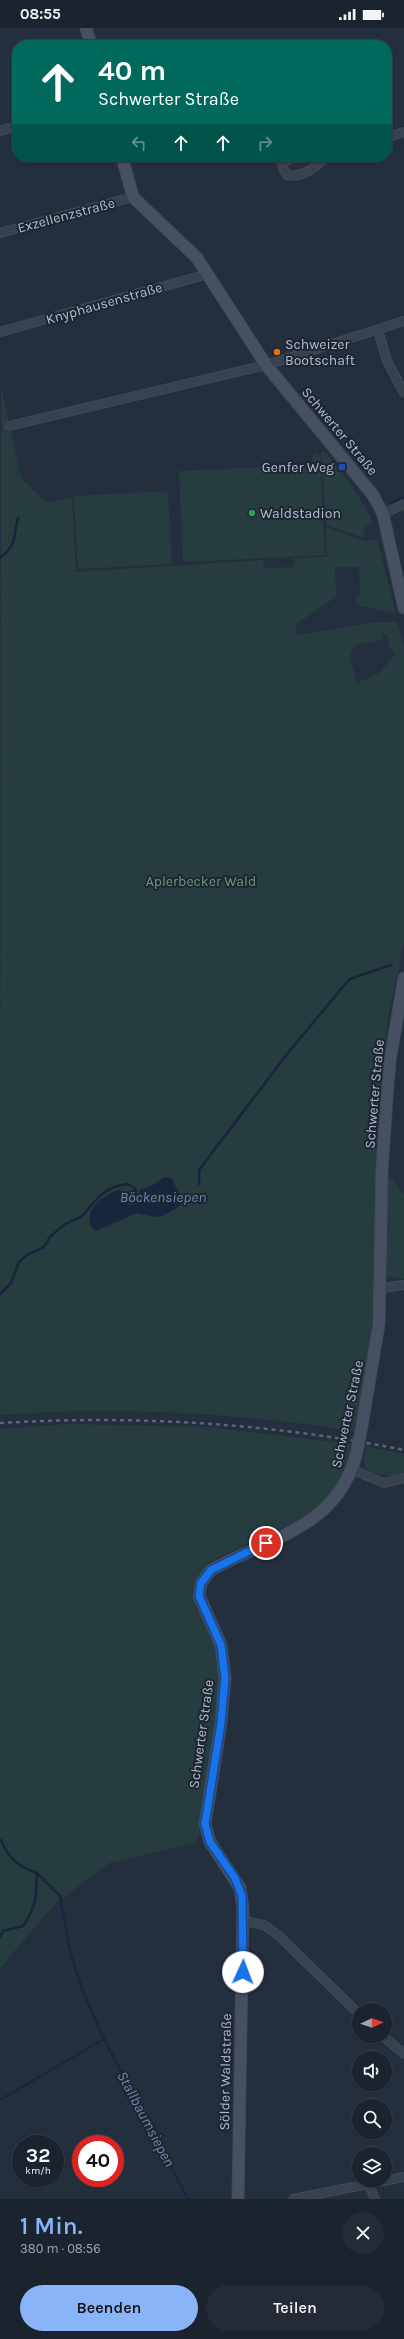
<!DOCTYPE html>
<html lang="de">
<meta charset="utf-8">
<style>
:root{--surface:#1b232e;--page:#242b36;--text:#f1f3f6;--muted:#a0a4aa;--line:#39404a;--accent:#8ab4f8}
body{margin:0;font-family:Karla,sans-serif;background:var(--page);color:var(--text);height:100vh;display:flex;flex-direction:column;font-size:15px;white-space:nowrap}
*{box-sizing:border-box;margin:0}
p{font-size:13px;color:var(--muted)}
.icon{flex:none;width:22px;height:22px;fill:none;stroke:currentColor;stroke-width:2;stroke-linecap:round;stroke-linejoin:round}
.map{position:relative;height:2171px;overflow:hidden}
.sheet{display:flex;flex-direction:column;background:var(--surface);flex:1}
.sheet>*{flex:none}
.guide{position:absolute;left:12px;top:12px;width:380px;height:122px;border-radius:16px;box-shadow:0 1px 3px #0004,0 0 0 1px var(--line);background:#00695c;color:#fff;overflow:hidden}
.needle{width:26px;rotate:87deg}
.buttons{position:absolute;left:352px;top:1975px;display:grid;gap:8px}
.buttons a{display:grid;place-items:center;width:40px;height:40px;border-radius:50%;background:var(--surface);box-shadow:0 1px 3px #0004,0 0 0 1px var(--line);font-size:20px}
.speed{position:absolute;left:12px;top:2107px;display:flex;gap:8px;font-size:20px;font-weight:700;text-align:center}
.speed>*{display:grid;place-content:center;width:52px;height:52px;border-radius:50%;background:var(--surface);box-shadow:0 1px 3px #0004,0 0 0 1px var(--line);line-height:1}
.speed small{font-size:10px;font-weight:400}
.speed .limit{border:6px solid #d22;background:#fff;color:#111}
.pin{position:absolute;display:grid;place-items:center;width:34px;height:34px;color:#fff;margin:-17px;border:2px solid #fff;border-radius:50%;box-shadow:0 1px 4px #0007}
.me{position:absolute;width:44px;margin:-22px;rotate:2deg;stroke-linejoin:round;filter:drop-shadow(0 0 3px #0008)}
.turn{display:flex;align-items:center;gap:14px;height:84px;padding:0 20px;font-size:18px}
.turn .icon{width:52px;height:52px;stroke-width:2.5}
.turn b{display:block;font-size:28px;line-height:34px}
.lanes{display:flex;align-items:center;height:38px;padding:0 20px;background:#0003;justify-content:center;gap:20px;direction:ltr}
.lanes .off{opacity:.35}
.round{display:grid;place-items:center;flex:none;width:42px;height:42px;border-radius:21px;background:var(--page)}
.headline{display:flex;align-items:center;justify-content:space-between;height:68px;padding:0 20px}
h1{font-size:24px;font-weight:600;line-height:30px;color:var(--accent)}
.primary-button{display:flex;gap:8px;margin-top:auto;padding:8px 20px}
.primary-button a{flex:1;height:46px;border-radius:24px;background:var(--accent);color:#111;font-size:16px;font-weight:600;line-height:46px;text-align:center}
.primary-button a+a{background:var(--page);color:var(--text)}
.status{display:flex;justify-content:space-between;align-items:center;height:28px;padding:0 20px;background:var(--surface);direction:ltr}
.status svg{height:11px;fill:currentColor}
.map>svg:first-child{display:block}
</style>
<div class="status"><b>08:55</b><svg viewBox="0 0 49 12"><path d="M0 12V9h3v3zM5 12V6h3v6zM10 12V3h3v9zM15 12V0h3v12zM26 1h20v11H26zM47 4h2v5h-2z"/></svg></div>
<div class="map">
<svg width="404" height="2171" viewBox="0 0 404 2171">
<rect width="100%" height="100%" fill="#242f3e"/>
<!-- green -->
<g fill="#263c3f" fill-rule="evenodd">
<path d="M1 358 21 450 46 475 72 469 76 544 263 532 264 540 294 539V530L327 529 326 499 364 513 377 511 396 585 356 577 355 568 360 567 359 539H335L336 569 296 596V607L378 594H397L404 618V916L388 989 379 1077 376 1142 391 1150 404 1167V1251L376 1247 370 1321 354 1403C236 1385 119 1378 0 1387ZM382 606H387L389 620 395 625 380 645 357 655 350 629 354 617 383 612Z"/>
<path d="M324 423C344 446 361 468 373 496L365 498 364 510 326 497 322 430 320 425Z"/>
<circle cx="316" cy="430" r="4.5"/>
<path d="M320 436 325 527 183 534 179 443Z"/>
<path d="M168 463 172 536 78 541 74 468Z"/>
<path d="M68 1396 208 1399 352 1416 349 1432 341 1454 313 1486 209 1534 194 1553 192 1566 197 1581 219 1618 222 1657 199 1803 200 1808 197 1809 195 1815 109 1835 55 1876 0 1940V1401Z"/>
<path d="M365 1418 404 1426V1446L394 1449 369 1444 365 1437Z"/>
</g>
<!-- water -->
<path fill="#17263c" d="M164 1149 171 1150 180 1166 181 1177 163 1188 155 1189 137 1185 96 1203 91 1199C85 1179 102 1169 118 1162L125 1164 129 1178C139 1175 140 1172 139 1162L153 1157Z"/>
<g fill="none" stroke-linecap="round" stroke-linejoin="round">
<!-- stream -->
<g stroke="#17263c" stroke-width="2.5">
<path d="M391 475 404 469"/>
<path d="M0 530C19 514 12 511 18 490"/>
<path d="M199 1156V1142L287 1026 342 960 350 951 391 937"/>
<path d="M0 1266 11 1255 19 1234 27 1227 44 1219 50 1209 65 1196 81 1189C98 1172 100 1160 127 1156L135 1160 137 1170 140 1171"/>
<path d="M0 1909 3 1903 23 1898C37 1877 36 1869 37 1845 19 1839 8 1830 1 1812"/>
<path d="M104 2011 188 2171"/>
<path d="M0 2072 104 2011 82 1961 71 1927 60 1868 37 1845"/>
</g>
<defs>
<g id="street">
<path d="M0 103 17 98"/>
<path d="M387 109 404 104"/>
<path d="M294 129 284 134 282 138 287 147C301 150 316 140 325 129"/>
<path d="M0 205 133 169"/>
<path d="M378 302 387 333 404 365"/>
<path d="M0 304 208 246"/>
<path d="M9 398 266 337 404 293"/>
<path d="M383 486 404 476"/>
<path d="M381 1260 404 1257"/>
<path d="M353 1442 384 1455 404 1450"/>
<path d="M244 1893 264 1897 278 1907 359 1986"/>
<path d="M383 2008 404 2026"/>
<path d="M369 2156 375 2171"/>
<path d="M293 2171 404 2149"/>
</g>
<g id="secondary">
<path d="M86 0 91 17"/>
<path d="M122 129 133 169 197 230 266 337 373 467 383 486 404 580"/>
<path d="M361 1403 379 1296 382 1140 387 1069 390 1032 404 950"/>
<path d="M238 2171 243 1880 240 1860 210 1814 205 1796 221 1695 225 1650 221 1617 199 1568 201 1555 211 1542C273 1508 343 1498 358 1418"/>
</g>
</defs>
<!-- street casing -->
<use href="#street" stroke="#414a57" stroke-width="10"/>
<!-- secondary casing -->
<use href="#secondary" stroke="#414a57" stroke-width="13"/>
<!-- street -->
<use href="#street" stroke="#38414e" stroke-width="8"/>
<!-- secondary -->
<use href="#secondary" stroke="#465061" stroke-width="11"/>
<!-- rail -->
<path stroke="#5a6575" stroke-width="2.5" stroke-dasharray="4 4" stroke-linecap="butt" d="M0 1395C136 1387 270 1395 404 1422"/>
<defs>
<path id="secondary-bridge" d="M358 1418 361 1403"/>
</defs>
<!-- secondary-bridge casing -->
<use href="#secondary-bridge" stroke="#414a57" stroke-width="13" stroke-linecap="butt"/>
<!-- secondary-bridge -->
<use href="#secondary-bridge" stroke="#465061" stroke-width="11"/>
</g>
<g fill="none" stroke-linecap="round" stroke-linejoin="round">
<defs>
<path id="route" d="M243 1944 242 1868 235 1850 210 1814 205 1796 221 1695 225 1650 221 1617 199 1568 201 1555 211 1542 266 1515"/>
</defs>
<!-- route casing -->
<use href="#route" stroke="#114b97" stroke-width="10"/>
<!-- route -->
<use href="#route" stroke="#1a73e8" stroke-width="7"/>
</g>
<!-- markers -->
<circle fill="#e8710a" stroke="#1d2633" stroke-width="1.5" cx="277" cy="324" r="4"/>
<rect fill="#1a4fb4" stroke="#1d2633" stroke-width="1.5" x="338" y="435" width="8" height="8" rx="2"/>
<circle fill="#2e9e5b" stroke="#1d2633" stroke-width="1.5" cx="252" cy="485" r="4"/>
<g text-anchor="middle" stroke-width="4" stroke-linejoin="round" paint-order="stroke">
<!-- street labels -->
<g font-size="14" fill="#b4bcc9" stroke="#1d2633">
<text transform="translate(66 187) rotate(-15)" y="5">Exzellenzstraße</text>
<text transform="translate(104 275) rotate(-16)" y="5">Knyphausenstraße</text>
<text transform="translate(340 403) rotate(50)" y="5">Schwerter Straße</text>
<text transform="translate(374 1066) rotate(-85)" y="5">Schwerter Straße</text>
<text transform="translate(347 1386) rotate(-78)" y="5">Schwerter Straße</text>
<text transform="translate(201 1706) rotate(-82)" y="5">Schwerter Straße</text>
<text transform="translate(225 2044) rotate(-89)" y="5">Sölder Waldstraße</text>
</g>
<!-- poi labels -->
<g font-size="14" fill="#b4bcc9" stroke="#1d2633" text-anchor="start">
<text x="285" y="321">Schweizer<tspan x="285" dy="16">Bootschaft</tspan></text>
<text x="334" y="444" text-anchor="end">Genfer Weg</text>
<text x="260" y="490">Waldstadion</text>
</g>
<!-- park labels -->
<g font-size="14" fill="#6b9a76" stroke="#1d2633">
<text x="201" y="858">Aplerbecker Wald</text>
</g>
<!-- water labels -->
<g font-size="15" font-style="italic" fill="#6d86a8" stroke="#1d2633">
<text x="163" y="1174">Böckensiepen</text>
<text transform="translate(146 2091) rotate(62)" y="5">Stallbaumsiepen</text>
</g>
</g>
</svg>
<div class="buttons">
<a><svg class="needle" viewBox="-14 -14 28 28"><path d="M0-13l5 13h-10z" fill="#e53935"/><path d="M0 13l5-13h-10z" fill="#a0a4aa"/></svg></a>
<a><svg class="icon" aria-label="sound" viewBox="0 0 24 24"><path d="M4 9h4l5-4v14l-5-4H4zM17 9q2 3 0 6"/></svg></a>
<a><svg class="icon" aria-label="search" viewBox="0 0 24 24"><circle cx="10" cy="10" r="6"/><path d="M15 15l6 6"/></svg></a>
<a><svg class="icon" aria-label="layers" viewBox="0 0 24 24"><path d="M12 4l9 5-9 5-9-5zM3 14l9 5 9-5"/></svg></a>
</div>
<div class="speed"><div>32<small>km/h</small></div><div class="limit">40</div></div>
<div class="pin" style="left:266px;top:1515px;background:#d93025"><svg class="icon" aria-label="arrive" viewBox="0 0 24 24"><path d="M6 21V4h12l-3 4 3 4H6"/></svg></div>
<svg class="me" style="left:243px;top:1944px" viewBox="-20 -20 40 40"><circle r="19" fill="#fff"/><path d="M0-13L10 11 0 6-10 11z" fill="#1a73e8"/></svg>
<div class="guide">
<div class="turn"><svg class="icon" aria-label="ahead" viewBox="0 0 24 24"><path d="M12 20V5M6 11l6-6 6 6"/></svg><div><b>40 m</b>Schwerter Straße</div></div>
<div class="lanes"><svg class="icon off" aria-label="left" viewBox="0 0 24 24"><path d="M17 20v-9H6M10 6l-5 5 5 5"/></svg><svg class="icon" aria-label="ahead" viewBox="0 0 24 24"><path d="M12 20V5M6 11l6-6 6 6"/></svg><svg class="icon" aria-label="ahead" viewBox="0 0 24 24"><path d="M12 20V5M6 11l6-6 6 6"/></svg><svg class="icon off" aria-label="right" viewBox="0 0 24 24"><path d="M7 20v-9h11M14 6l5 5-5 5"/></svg></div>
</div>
</div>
<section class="sheet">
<div class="headline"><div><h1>1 Min.</h1><p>380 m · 08:56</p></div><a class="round"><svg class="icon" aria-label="close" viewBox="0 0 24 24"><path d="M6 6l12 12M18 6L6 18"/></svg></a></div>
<div class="primary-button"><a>Beenden</a><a>Teilen</a></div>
</section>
